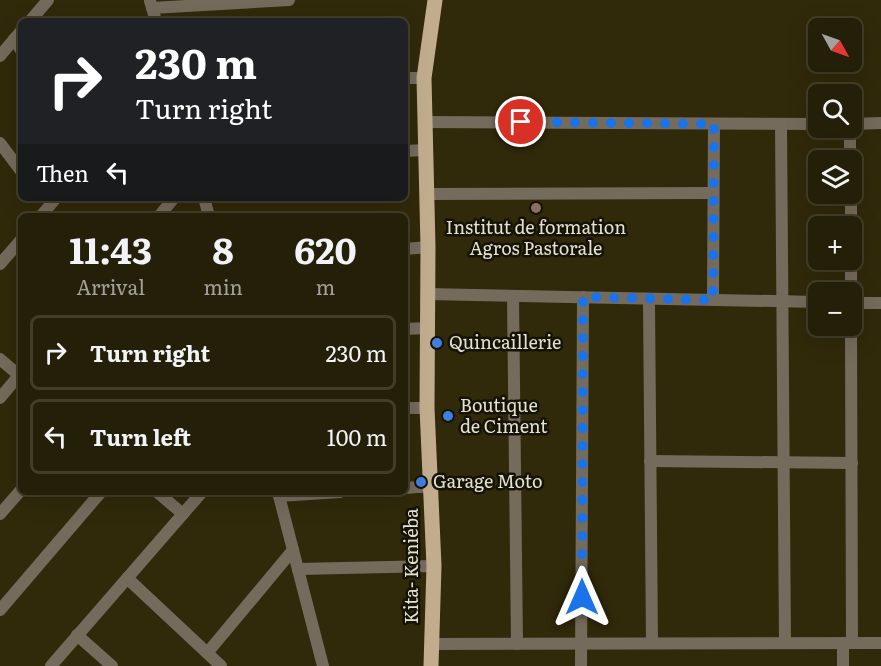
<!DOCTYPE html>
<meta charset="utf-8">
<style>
:root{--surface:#241f08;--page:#302c16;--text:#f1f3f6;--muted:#a3a29c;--line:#413d29}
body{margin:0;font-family:Literata,serif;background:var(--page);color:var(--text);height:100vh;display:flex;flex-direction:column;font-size:22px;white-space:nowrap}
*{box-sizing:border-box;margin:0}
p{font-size:20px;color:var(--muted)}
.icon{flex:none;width:33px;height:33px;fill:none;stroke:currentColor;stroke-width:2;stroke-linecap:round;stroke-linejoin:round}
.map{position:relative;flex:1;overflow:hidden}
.panel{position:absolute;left:18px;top:213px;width:390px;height:282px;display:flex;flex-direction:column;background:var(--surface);border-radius:9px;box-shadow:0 6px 24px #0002,0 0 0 2px var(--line)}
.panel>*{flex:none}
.hud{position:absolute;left:18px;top:18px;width:390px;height:183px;border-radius:9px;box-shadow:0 6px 24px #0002,0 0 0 2px var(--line);background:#202124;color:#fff;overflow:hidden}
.needle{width:39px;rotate:130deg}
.fabs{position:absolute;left:808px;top:18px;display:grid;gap:12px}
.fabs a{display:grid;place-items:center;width:54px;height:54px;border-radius:9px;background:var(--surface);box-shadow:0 6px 24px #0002,0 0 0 2px var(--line);font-size:30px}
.pin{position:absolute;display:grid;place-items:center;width:51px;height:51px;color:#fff;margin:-26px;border:3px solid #fff;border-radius:50%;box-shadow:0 2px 6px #0007}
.me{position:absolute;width:66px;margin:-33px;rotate:0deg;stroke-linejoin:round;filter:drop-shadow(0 0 4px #0008)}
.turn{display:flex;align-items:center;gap:21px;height:126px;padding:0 18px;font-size:27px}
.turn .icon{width:78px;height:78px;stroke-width:2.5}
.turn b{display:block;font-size:42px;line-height:51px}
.then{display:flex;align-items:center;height:57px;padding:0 18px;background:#0003;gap:12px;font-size:22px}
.eta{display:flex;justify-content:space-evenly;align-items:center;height:102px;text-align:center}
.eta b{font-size:36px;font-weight:700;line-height:42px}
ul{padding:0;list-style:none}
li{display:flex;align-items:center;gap:18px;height:75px;margin:0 12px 9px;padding:0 6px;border:3px solid var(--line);border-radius:9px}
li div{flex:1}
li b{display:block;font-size:22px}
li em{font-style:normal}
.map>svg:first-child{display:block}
</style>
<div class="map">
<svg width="881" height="666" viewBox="0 0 881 666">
<rect width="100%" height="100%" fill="#30290a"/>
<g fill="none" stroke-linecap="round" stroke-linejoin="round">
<!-- minor -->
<g stroke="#756b5c" stroke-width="12">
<path d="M150 1 156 21"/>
<path d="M152 8 289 0"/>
<path d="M30 21 48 0"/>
<path d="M14 39 21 50"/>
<path d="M0 56 21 31"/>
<path d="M405 78H424"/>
<path d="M425 122 819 124"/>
<path d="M781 124 785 643"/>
<path d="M852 124 881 123"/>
<path d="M850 128V160"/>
<path d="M0 143 21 171"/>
<path d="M405 151 425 150"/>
<path d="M426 194 713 193"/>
<path d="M851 194V226"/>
<path d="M204 198 209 216"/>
<path d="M41 216 56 198"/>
<path d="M159 216 174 198"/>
<path d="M405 249 428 247"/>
<path d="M851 260V292"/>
<path d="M0 264 21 240"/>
<path d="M427 294 819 302"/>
<path d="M513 296 517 644"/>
<path d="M713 300 714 124"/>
<path d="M649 303 652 643"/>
<path d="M852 303H881"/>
<path d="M851 326 852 643"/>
<path d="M405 329 427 328"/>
<path d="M0 359 21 377"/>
<path d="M0 398 21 373"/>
<path d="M405 408H427"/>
<path d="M650 461 852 463"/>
<path d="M405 488 432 486"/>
<path d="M157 492 183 514"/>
<path d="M278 492 323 666"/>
<path d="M279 496 340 492"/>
<path d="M0 514 21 490"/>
<path d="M298 569 434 566"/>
<path d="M127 578 221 666"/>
<path d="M0 610 101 492"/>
<path d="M77 635 112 666"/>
<path d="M431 644 881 643"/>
<path d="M208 652 293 550"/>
<path d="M51 666 202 492"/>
<path d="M581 666 583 297"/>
<path d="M843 666V643"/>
</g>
<!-- major -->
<path stroke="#c1ad8e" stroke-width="15" d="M431 666 434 566 427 408 428 247 424 78 435 0"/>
</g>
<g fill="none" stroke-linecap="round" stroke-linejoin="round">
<!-- route -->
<path stroke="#1a73e8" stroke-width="10" stroke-dasharray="0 18" d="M521 122 714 124 713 300 583 297 582 597"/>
</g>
<!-- markers -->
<circle fill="#8d6e63" stroke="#151206" stroke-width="2" cx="536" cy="208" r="6"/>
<g fill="#3f7fe0" stroke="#151206" stroke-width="2">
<circle cx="437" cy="343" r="6"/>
<circle cx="448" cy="416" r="6"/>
<circle cx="421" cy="482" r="6"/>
</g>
<g text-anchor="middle" stroke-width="5" stroke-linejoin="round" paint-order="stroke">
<!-- poi labels -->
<g font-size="18" fill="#e5e1d0" stroke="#151206" text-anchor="start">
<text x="536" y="234" text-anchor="middle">Institut de formation<tspan x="536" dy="21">Agros Pastorale</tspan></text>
<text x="449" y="349">Quincaillerie</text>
<text x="460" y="412">Boutique<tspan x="460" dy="21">de Ciment</tspan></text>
<text x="433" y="488">Garage Moto</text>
</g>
<!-- street labels -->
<g font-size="18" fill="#e5e1d0" stroke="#151206">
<text transform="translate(412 566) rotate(-90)" y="6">Kita- Keniéba</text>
</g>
</g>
</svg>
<div class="fabs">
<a><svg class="needle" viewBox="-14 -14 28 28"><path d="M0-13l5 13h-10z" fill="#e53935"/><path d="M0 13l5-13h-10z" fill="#a3a29c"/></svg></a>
<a><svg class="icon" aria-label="search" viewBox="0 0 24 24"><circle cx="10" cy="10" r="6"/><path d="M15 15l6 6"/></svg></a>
<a><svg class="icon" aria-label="layers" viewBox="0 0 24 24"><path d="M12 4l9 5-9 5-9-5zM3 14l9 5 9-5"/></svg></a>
<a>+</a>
<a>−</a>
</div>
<div class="pin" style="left:521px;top:122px;background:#d93025"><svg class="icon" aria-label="arrive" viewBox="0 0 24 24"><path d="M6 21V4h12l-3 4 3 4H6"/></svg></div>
<svg class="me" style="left:582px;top:597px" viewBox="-20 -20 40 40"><path d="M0-17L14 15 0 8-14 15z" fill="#1a73e8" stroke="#fff" stroke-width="4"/></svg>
<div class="hud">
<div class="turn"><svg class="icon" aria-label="right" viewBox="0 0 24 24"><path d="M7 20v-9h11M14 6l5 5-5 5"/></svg><div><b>230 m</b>Turn right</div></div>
<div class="then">Then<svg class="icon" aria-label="left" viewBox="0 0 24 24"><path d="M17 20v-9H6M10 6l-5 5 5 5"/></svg></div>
</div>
<section class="panel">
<div class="eta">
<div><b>11:43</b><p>Arrival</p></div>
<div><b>8</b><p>min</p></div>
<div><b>620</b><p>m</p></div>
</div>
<ul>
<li><svg class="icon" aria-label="right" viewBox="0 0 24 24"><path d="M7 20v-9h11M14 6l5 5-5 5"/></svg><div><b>Turn right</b></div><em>230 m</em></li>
<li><svg class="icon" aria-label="left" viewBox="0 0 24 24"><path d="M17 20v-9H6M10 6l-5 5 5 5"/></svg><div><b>Turn left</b></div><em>100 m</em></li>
</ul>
</section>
</div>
